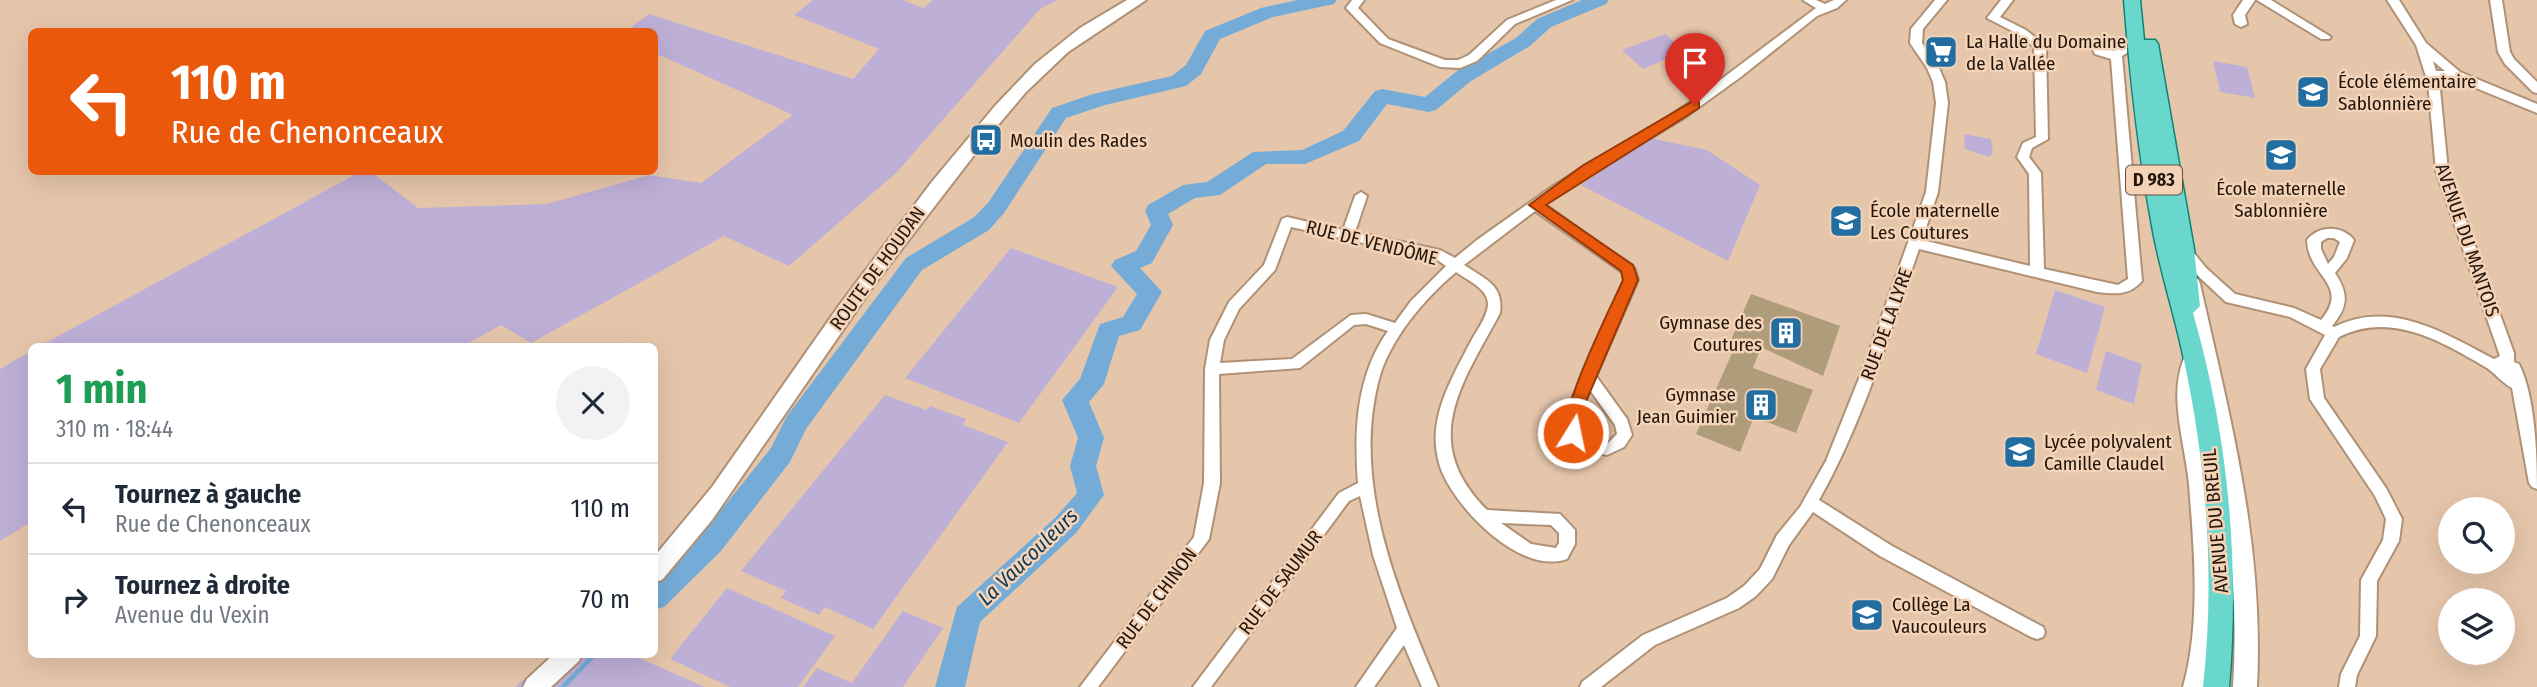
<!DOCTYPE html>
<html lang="fr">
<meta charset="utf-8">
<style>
:root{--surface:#fff;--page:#f2f2f3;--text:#1f2937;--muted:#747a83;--line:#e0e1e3}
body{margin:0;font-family:"Fira Sans Condensed",sans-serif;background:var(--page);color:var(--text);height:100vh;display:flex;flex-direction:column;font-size:26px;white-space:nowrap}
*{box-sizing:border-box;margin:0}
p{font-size:23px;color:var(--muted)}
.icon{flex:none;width:38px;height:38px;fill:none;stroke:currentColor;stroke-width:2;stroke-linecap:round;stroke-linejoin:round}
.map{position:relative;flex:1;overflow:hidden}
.panel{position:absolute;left:28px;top:343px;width:630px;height:315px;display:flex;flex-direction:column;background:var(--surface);border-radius:10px;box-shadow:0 7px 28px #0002}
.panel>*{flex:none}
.top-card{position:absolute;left:28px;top:28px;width:630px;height:147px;border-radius:10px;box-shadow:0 7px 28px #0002;background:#ea580c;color:#fff;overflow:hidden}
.tools{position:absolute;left:2438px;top:497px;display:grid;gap:14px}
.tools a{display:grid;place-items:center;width:77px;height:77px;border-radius:50%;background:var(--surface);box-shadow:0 7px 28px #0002;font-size:35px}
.pin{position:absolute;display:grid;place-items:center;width:60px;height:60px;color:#fff;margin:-72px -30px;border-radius:50% 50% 50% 0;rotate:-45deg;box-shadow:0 0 7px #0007}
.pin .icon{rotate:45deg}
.me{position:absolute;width:77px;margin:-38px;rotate:10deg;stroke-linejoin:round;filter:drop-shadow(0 0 5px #0008)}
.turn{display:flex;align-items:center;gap:24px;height:147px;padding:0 28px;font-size:32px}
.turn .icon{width:91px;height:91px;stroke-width:2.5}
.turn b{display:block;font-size:49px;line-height:60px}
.round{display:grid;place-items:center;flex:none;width:74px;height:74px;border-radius:37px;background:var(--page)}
.head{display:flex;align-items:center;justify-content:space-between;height:119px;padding:0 28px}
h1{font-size:42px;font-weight:700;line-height:52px;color:#1e9e55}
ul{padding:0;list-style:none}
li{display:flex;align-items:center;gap:21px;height:91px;padding:0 28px;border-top:2px solid var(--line)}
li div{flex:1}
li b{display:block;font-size:26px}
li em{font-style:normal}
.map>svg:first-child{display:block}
</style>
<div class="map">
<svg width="2537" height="687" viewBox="0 0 2537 687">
<rect width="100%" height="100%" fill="#e6c6ab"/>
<!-- green -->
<g fill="#beafd7">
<path d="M813 0H903L923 8 933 0H1058L1041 8 897 172 789 266 724 236 531 343 501 325 463 346H40L360 172H371L418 208 547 204 649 175 701 183 793 115 655 53 654 32 626 31 649 14 853 79 879 49 794 15Z"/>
<path d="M1665 34 1685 51 1643 69 1622 50Z"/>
<path d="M2213 61 2247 67 2255 98 2220 92Z"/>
<path d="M1964 134 1991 139 1993 153 1989 157 1965 149Z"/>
<path d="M1650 138 1707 150 1760 185 1728 261 1581 185Z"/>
<path d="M1011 248 1118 287 1019 423 905 378Z"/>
<path d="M2055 290 2105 307 2087 373 2036 354Z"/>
<path d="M31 351V522L0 541V369Z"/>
<path d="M2106 351 2142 364 2134 404 2096 390Z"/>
<path d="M885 395 926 410 930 406 966 419 963 425 1008 442 873 629 825 607 819 615 781 598 786 591 741 571Z"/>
<path d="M727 588 835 636 798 687H730L670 659Z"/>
<path d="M903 611 943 628 903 687H803L817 668 852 683Z"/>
<path d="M553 654 632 655 705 687H515Z"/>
</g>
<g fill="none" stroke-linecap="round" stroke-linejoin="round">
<!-- stream -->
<path stroke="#74acd7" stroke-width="4.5" d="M563 687 595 654"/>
<!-- river -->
<g fill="#74acd7" fill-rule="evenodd">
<path d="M1298 0H1337L1334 4 1273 17 1220 39 1201 74 1186 86 1105 105 1066 118 1004 213 989 230 922 270 806 429 790 462 721 551 664 607 654 610V579L701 535 771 448 787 416 906 258 973 218 988 203 1052 108 1093 94 1172 76 1186 65 1205 31 1261 8Z"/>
<path d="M1582 0H1609L1606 4 1551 27 1530 46 1471 81 1436 110 1429 112 1387 104 1359 141 1305 164H1266L1220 195 1195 198 1168 214 1173 225 1152 263 1140 268 1162 292 1140 330 1119 336 1104 384 1089 402 1104 438 1096 466 1104 495 1076 533 980 622 965 687H935L957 607 1056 517 1077 493 1070 466 1078 438 1062 400 1080 379 1100 324 1123 317 1137 294 1111 266 1115 260 1136 251 1151 225 1145 211 1148 205 1183 185 1207 182 1253 152 1302 150 1343 131 1375 91 1382 89 1425 97 1457 71 1516 38 1537 19Z"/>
</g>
</g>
<!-- building -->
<path fill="#ae9c7a" d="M1751 294 1840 326 1823 376 1761 347 1753 368 1813 390 1796 433 1754 417 1740 452 1696 434 1737 342 1731 340Z"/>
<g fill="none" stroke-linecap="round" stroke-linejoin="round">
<defs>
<g id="street">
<path d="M1352 0H1364L1358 8 1388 39 1445 60H1458L1469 55 1507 20 1556 0H1572L1515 24 1477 61 1460 68 1440 67 1380 43 1346 8Z"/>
<path d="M1803 0H1816L1825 4 1834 0H1846L1837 8 1817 16 1742 76 1684 118 1600 168 1544 204 1635 269 1638 280 1596 376 1627 419 1632 435 1624 447 1607 455 1589 451 1568 437 1566 433 1569 406 1624 280 1622 272 1535 211 1464 265C1485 279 1504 285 1500 313 1462 384 1418 441 1487 510L1560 514 1575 530V544L1567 559C1521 575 1460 512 1443 474 1436 458 1434 439 1437 422 1442 394 1457 368 1470 343 1476 331 1487 318 1488 305 1489 289 1467 280 1456 272 1424 299 1390 339 1379 379 1351 484 1398 592 1438 687H1422L1404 645 1374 687H1356L1397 628 1373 555 1360 496 1349 501 1211 687H1193L1339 493 1358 483C1354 431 1356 376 1388 331L1366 324 1354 325 1300 368 1219 374 1220 483 1209 539 1098 687H1080L1194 537 1204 483 1205 369 1210 340 1229 302 1264 265 1282 219 1287 217 1343 230 1355 196 1361 192 1367 196 1355 232 1440 250 1455 258 1477 240 1549 189 1591 162 1647 131 1695 99 1816 8ZM1291 227 1436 259 1446 266 1411 301 1395 323 1366 314 1351 315 1292 359 1220 363 1224 340 1239 309 1275 270ZM1590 390 1615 425 1617 434 1608 443 1599 442 1581 431 1583 406ZM1501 523 1551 525 1559 533V543L1556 548 1531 544Z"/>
<path d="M1935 0H1947L1923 29 1922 43 1939 68 1945 82 1948 103 1938 192 1922 240 2030 266 2029 174 2017 157 2023 143 2036 137 2034 47 2018 34 1987 18 2001 0H2013L2000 17 2026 30 2046 46 2048 139 2032 148 2029 157 2041 173 2044 269 2118 285 2128 279 2111 59 2095 54 2090 44C2102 32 2117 38 2127 49V53L2122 56 2142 281C2129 296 2115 294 2097 292L1919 249C1889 334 1863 422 1819 500L1892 546 2043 627 2045 632 2043 637 2037 639 2031 637 1880 556 1813 512 1789 545 1772 579 1756 596 1739 608 1655 645 1601 687H1580L1582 682 1643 635 1727 598 1744 586 1760 569 1777 535 1800 507 1826 461 1864 366 1926 192 1936 103 1933 82 1927 68 1910 43 1911 29ZM2102 45H2110L2115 51 2104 49Z"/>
<path d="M2243 0H2255L2245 15 2247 24 2241 27 2235 24 2233 15Z"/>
<path d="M2257 0H2271L2331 37 2329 39H2321Z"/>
<path d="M2387 0H2399L2426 43 2460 72 2537 104V113L2454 79H2439L2448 171 2514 353V362L2519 364C2535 396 2537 453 2537 489L2532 487 2529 483 2512 388C2500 381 2496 374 2487 368 2441 341 2391 311 2339 337L2320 369 2324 398 2386 488 2402 519 2399 541 2377 581 2376 636 2357 675 2355 687H2339L2341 674 2360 636 2361 580 2383 540 2386 519 2375 496 2310 399 2306 369 2325 335 2290 317 2226 302 2196 274 2178 251 2185 246 2190 248 2206 268 2235 294 2294 308 2321 320C2351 284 2308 277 2307 240 2319 225 2342 225 2354 240L2347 258 2335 273C2349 294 2348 307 2332 326L2334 327C2391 299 2444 333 2494 359L2500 356 2436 171 2428 83 2416 45ZM2433 61 2445 71H2436ZM2327 238H2334L2340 242 2334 257 2328 264 2321 249V242Z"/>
<path d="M2490 0H2502L2510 52 2514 59 2537 82V93L2533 92 2505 64 2498 52Z"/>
</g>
<g id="secondary">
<path d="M1127 0H1146L1068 52 1026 92 988 137 874 285 712 520 662 580 654 582V557L712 487 838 307 931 183 995 106 1035 64 1080 28Z"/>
<path d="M2191 277 2198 279 2200 284C2231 422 2264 544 2257 687H2233C2240 577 2223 477 2200 370L2196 385C2208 474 2230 600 2207 687H2183C2201 623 2194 549 2189 484 2185 442 2166 391 2187 352L2196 350 2182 284 2184 279Z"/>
<path d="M554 654H582L579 661 551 687H523L527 679Z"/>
</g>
<path id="primary" d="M2124 0H2140L2144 40H2155L2158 44 2194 249 2200 306 2193 313C2228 434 2240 561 2229 687H2203C2215 578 2207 468 2184 360 2175 315 2160 272 2152 226 2138 151 2130 76 2124 0Z"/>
</defs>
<!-- street casing -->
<use href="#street" stroke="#af9176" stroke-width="4"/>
<!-- secondary casing -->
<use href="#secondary" stroke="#af9176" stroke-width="4"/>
<!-- primary casing -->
<use href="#primary" stroke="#0f8273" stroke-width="3"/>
<!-- street -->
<use href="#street" fill="#fff" fill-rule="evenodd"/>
<!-- secondary -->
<use href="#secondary" fill="#fff" fill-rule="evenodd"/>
<!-- primary -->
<use href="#primary" fill="#69d7cc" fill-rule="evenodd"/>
</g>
<!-- route -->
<path fill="#ea580c" stroke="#983908" stroke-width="2" d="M1695 100 1699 102V108L1546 205 1633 265 1638 280 1584 406 1579 438H1567C1556 415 1611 307 1623 280L1621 271 1529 205 1582 166Z"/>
<!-- icons -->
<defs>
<symbol id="supermarket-square" viewBox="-11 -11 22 22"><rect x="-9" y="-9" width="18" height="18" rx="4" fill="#226ea1" stroke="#f4d3b8"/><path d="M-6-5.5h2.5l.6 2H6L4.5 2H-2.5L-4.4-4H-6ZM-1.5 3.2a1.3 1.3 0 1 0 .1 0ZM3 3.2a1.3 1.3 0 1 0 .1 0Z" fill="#fff"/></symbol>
<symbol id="school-square" viewBox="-11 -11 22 22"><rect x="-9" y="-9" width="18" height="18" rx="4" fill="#226ea1" stroke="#f4d3b8"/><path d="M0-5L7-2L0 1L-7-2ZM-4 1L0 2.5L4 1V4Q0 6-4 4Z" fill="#fff"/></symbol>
<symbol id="bus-square" viewBox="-11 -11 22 22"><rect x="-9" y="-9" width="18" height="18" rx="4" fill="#226ea1" stroke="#f4d3b8"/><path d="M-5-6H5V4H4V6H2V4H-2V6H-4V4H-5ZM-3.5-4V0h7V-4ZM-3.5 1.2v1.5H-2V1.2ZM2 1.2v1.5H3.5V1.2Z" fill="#fff"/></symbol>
<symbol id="building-square" viewBox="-11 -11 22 22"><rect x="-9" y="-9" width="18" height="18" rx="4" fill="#226ea1" stroke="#f4d3b8"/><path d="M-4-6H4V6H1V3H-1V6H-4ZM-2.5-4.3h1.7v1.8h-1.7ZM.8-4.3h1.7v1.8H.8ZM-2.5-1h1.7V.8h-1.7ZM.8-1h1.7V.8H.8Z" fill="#fff"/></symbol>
</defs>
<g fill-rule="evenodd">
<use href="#supermarket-square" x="1922" y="33" width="38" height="38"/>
<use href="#school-square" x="2294" y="73" width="38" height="38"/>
<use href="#bus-square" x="967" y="121" width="38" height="38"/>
<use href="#school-square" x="2262" y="136" width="38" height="38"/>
<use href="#school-square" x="1827" y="202" width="38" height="38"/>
<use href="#building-square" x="1767" y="314" width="38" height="38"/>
<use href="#building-square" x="1742" y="386" width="38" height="38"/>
<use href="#school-square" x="2001" y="433" width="38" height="38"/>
<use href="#school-square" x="1848" y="596" width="38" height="38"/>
</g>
<g text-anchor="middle" stroke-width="5" stroke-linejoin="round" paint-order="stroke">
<!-- shield labels -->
<rect fill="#f4d3b8" stroke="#614f40" stroke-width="2" x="2126" y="165.5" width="56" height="29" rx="5"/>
<g font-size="18" font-weight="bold" fill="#22160c">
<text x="2154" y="186">D 983</text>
</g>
<!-- poi labels -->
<g font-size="19" fill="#22160c" stroke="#f4d3b8" text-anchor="start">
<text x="1966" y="48">La Halle du Domaine<tspan x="1966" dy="22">de la Vallée</tspan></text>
<text x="2338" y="88">École élémentaire<tspan x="2338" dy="22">Sablonnière</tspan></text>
<text x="1010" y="147">Moulin des Rades</text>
<text x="2281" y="195" text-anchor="middle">École maternelle<tspan x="2281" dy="22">Sablonnière</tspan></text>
<text x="1870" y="217">École maternelle<tspan x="1870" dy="22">Les Coutures</tspan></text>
<text x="1762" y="329" text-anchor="end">Gymnase des<tspan x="1762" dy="22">Coutures</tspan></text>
<text x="1736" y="401" text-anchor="end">Gymnase<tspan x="1736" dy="22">Jean Guimier</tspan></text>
<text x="2044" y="448">Lycée polyvalent<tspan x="2044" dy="22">Camille Claudel</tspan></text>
<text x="1892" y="611">Collège La<tspan x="1892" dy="22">Vaucouleurs</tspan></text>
</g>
<!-- street labels -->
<g font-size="19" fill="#22160c" stroke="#f4d3b8">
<text transform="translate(2468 240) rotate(71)" y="7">AVENUE DU MANTOIS</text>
<text transform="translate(1372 242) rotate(14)" y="7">RUE DE VENDÔME</text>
<text transform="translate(877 268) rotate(-54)" y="7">ROUTE DE HOUDAN</text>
<text transform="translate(1886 324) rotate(-70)" y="7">RUE DE LA LYRE</text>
<text transform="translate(2215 521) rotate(-95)" y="7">AVENUE DU BREUIL</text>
<text transform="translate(1280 582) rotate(-53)" y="7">RUE DE SAUMUR</text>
<text transform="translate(1156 598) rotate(-53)" y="7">RUE DE CHINON</text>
</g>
<!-- water labels -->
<g font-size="21" font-style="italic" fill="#0b3856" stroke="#f4d3b8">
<text transform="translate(1028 557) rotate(-44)" y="7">La Vaucouleurs</text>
</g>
</g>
</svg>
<div class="tools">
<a><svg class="icon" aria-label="search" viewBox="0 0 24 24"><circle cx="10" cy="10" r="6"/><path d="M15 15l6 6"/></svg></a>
<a><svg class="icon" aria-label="layers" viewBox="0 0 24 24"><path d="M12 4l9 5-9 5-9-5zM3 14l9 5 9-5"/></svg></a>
</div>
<div class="pin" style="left:1695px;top:105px;background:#d93025"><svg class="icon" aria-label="arrive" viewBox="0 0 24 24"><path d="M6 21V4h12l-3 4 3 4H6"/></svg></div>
<svg class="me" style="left:1573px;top:433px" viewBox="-20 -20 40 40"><circle r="17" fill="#ea580c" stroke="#fff" stroke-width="3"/><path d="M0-11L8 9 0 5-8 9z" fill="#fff"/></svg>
<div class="top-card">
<div class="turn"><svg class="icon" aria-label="left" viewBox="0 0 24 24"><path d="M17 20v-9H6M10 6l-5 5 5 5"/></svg><div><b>110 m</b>Rue de Chenonceaux</div></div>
</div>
<section class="panel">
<div class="head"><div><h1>1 min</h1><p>310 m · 18:44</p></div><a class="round"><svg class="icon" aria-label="close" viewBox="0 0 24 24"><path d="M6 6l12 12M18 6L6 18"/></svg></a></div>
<ul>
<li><svg class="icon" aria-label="left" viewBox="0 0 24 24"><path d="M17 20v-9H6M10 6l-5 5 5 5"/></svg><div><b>Tournez à gauche</b><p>Rue de Chenonceaux</p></div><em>110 m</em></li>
<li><svg class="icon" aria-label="right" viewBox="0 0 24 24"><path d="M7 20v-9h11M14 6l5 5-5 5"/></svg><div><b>Tournez à droite</b><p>Avenue du Vexin</p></div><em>70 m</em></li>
</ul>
</section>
</div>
